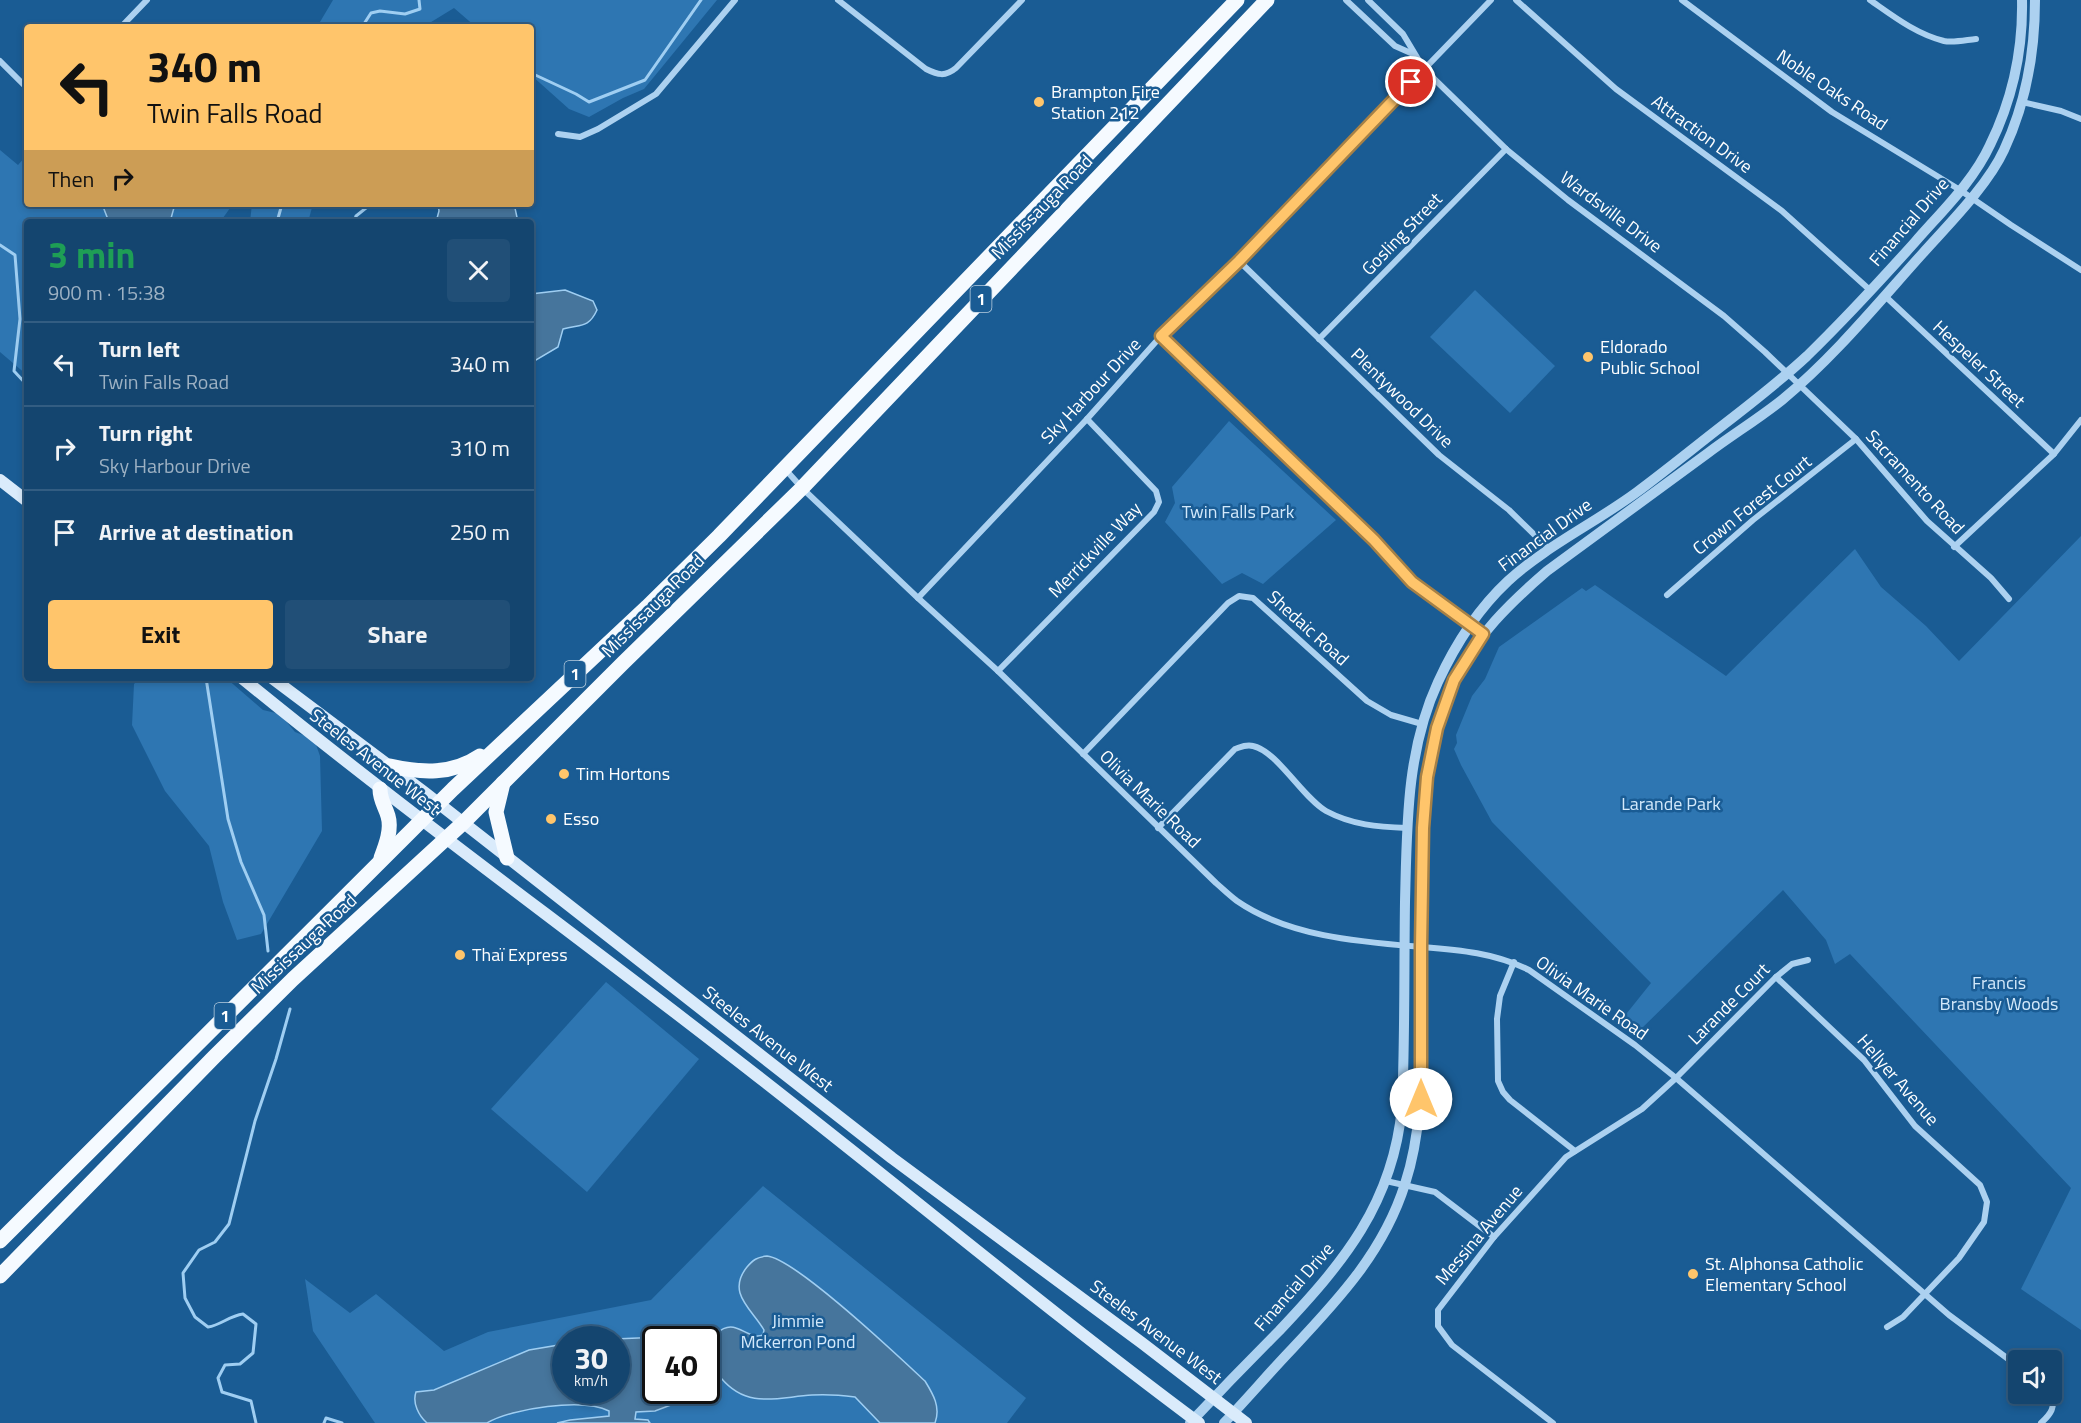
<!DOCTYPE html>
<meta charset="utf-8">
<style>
:root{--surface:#14456f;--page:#214f77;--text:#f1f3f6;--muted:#9db1c3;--line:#335d82;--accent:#ffc56b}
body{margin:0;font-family:"Titillium Web",sans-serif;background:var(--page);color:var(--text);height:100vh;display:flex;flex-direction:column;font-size:22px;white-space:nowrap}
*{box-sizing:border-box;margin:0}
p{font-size:20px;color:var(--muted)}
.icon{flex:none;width:33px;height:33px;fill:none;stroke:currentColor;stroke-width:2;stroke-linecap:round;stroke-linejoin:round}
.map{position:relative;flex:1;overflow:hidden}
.sheet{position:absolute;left:24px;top:219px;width:510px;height:462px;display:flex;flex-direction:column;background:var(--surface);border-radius:6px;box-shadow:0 3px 9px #0003,0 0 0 2px var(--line)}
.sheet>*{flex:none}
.banner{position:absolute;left:24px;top:24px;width:510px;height:183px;border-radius:6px;box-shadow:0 3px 9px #0003,0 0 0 2px var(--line);background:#ffc56b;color:#111;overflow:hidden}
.buttons{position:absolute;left:2008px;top:1350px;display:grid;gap:12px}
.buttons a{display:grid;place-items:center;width:54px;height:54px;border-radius:6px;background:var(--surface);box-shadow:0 3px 9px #0003,0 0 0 2px var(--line);font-size:30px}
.speed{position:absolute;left:552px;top:1326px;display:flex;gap:12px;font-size:30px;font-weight:700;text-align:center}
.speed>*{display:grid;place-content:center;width:78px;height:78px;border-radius:50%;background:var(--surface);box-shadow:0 3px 9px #0003,0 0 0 2px var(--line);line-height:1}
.speed small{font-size:15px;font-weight:400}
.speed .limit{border:3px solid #111;border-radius:9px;background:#fff;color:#111}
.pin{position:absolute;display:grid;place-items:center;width:51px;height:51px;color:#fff;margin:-26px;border:3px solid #fff;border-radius:50%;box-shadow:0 2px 6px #0007}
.me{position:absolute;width:66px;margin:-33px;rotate:0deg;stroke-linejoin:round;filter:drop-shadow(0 0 4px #0008)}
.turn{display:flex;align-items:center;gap:21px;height:126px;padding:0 24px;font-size:27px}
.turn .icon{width:78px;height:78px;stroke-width:2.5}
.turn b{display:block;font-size:42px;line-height:51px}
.then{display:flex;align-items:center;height:57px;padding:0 24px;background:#0003;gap:12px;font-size:22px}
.round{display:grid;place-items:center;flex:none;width:63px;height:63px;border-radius:6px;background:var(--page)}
.summary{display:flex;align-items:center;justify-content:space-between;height:102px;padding:0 24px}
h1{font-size:36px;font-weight:700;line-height:45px;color:#1e9e55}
.primary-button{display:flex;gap:12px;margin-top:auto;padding:12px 24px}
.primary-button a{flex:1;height:69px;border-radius:6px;background:var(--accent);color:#111;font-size:24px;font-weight:700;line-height:69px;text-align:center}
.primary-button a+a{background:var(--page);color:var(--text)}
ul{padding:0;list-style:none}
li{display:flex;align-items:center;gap:18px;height:84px;padding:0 24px;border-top:2px solid var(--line)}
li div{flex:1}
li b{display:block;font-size:22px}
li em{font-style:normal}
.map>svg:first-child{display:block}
</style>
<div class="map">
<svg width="2081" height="1423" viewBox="0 0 2081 1423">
<rect width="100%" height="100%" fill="#1a5c94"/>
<!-- green -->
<g fill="#2e76b2" fill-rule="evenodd">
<path d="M333 0H717L644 89 623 98 589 117 569 109 531 75V27H476L454 8 423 27H317Z"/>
<path d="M0 150 18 165 27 155V204H233L220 222H27V375L0 352Z"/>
<path d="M252 204H313L308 222H250Z"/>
<path d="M1475 290 1555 366 1510 413 1430 337Z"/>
<path d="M1229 421 1336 520 1263 584 1242 573 1222 584 1165 522 1175 503 1172 487Z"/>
<path d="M2081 536V1330L2021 1289 2071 1188 1850 954 1835 964 1826 940 1783 890 1640 1030 1623 1018 1651 983 1492 822 1461 765 1454 749 1457 743 1456 735 1472 696 1485 679 1499 647 1582 588 1586 591 1595 585 1726 676 1855 549 1881 587 1926 626 1959 661Z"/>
<path d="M140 678H226L263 710 280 714 295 732 314 739 320 756 322 831 261 934 237 940 223 902 209 846 165 791 132 725 134 684Z"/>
<path d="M606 982 699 1059 587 1192 491 1109Z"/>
<path d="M763 1186 1026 1398 1007 1423H375L313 1331 305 1279 350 1313 376 1294 444 1351 488 1332 651 1300ZM566 1340H616V1390H566ZM656 1340H706V1390H656Z"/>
</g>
<!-- water -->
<g fill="#46759c" stroke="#9fcef2" stroke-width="1.5">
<path d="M102 204H175L170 222H109Z"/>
<path d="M438 204H511L515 208 518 222H436L439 211Z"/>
<path d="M565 290 593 301 597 310C588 329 581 324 563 329L558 347 531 363V294Z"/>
<path d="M767 1256C796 1259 898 1356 925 1381 933 1394 941 1407 935 1423H880L855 1397C840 1395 827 1394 812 1395 778 1397 748 1410 721 1378L708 1380 707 1387C706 1376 705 1364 706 1353 708 1340 722 1323 736 1328 746 1331 753 1339 763 1335L764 1330C752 1309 726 1293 747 1267 753 1260 757 1257 767 1256Z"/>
<path d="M662 1337 668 1339 656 1340V1390L703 1391 700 1394 655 1411 636 1412 635 1419 648 1420 650 1423H557L570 1420 609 1416V1411C583 1398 512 1408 487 1423H427C419 1416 412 1403 416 1392L434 1390 529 1350 565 1344 566 1390H616V1340L614 1339Z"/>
</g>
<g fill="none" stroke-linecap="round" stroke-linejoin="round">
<!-- stream -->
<g stroke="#9fcef2" stroke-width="3">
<path d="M362 27 371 13 380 11 405 14 420 9 419 0"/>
<path d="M531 73 576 94 589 102 645 80 701 0"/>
<path d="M277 222 282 204"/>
<path d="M354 222 356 216 371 204"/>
<path d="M0 245 15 255 20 319 14 371 27 385"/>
<path d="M206 678 228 819 241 862 264 915 268 951"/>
<path d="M256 1423 251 1401 222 1392 218 1378 225 1365 240 1364 253 1353 256 1324 243 1314C229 1316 221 1325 208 1327L195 1317 185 1298 183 1273 199 1250 215 1242 229 1224 255 1121 276 1059 290 1009"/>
<path d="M324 1423 326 1418 342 1423"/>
</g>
<!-- minor -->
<g stroke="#acd1f0" stroke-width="6">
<path d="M838 0 926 69C938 75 945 77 956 68L1022 0"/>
<path d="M1346 0 1395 46 1413 54"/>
<path d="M1368 0 1403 34 1424 69 1506 149 1568 200 1724 316 1765 352 1856 439 1927 521 1991 578 2009 599"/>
<path d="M1516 0 1616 89 1782 211 1871 291"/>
<path d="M1682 0 1832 112 1960 190 2011 225 2081 270"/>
<path d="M1870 0C1893 16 1916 34 1944 41 1953 43 1966 40 1976 39"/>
<path d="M121 27 147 0"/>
<path d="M0 61 27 88"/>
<path d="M2022 102 2061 111 2081 119"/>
<path d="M558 134 580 137 598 129 656 94 735 0"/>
<path d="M1239 261 1439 455 1509 510 1550 550"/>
<path d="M1885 296 2054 454"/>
<path d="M1161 336 1374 540 1412 582 1483 634"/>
<path d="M1319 339 1506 149"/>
<path d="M785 469 802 488 918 598 998 671 1216 883C1223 889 1229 895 1237 901 1289 937 1361 942 1422 947 1460 950 1495 953 1529 970L1635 1045 1676 1078 1949 1315 2019 1367"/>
<path d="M1954 547 2054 454 2081 420"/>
<path d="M1667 595 1753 520 1856 439"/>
<path d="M918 598 1087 419 1161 336 1239 261 1491 0"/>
<path d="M998 671 1154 512 1159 502 1156 491 1087 419"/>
<path d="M1083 754 1228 603 1239 596 1253 598 1367 701 1391 715 1422 724"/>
<path d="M1158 828 1235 749C1241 747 1246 744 1253 746 1277 751 1303 798 1326 811 1352 825 1378 827 1407 828"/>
<path d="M1514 962 1500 996 1497 1019 1498 1081 1503 1092 1510 1100 1575 1151"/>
<path d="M1776 977 1864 1060 1915 1126 1980 1185 1987 1202 1984 1222 1959 1258 1903 1317 1887 1327"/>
<path d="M1386 1181 1435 1192 1494 1237"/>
<path d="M1553 1423 1452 1345 1438 1326V1310L1494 1237 1566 1157 1642 1109 1676 1078 1776 977 1792 964 1808 960"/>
<path d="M2041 1423C2051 1414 2056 1407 2051 1394"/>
</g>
<!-- tertiary -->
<g stroke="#acd1f0" stroke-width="10">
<path d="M1190 1423C1219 1392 1249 1361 1279 1331 1343 1263 1393 1204 1402 1107 1405 1039 1404 971 1405 902 1407 827 1406 751 1438 682 1455 645 1478 609 1508 581 1546 546 1595 523 1637 492 1664 472 1691 450 1718 429 1748 406 1779 382 1807 356 1845 319 1880 281 1915 242 1941 212 1973 182 1990 145 2012 100 2023 50 2022 0"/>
<path d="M1224 1423C1247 1399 1269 1373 1292 1349 1339 1299 1384 1251 1405 1184 1422 1132 1421 1081 1421 1027 1421 976 1422 925 1423 873 1425 808 1425 740 1454 680 1475 637 1511 602 1547 571 1601 532 1654 492 1708 453 1732 435 1758 419 1782 400 1834 357 1878 303 1923 253 1949 224 1988 185 2004 150 2026 103 2035 51 2035 0"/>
</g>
<!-- secondary -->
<g stroke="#daebfb" stroke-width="12">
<path d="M0 480 27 501"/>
<path d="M242 678C401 808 567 928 729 1054 887 1176 1039 1304 1199 1423"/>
<path d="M272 678 424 792 892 1158 1142 1343 1246 1423"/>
</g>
<!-- primary -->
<g stroke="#f5faff" stroke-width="15">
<path d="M390 766C421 773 452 775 480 756"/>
<path d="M503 783 496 812 507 858"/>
<path d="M380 789C380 800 385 806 388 816 392 829 386 845 381 858"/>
<path d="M0 1241 453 789 647 607 719 536 1237 0"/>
<path d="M0 1276 214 1057 293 979 463 823 623 663 802 488 1267 0"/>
</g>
</g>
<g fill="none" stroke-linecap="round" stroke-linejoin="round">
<defs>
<path id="route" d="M1411 82 1239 261 1161 336 1374 540 1412 582 1483 634 1454 680 1437 728 1427 777 1423 828 1421 947V1099"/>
</defs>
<!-- route casing -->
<use href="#route" stroke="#a68046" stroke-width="15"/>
<!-- route -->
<use href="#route" stroke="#ffc56b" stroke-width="10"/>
</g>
<!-- markers -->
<g fill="#ffc56b" stroke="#1a5c94" stroke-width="2">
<circle cx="1039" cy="102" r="6"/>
<circle cx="1588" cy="357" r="6"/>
<circle cx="564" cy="774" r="6"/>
<circle cx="551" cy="819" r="6"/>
<circle cx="460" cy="955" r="6"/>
<circle cx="1693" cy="1274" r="6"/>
</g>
<g text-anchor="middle" stroke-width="5" stroke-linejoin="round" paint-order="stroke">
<!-- shield labels -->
<g fill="#1a5c94" stroke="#bacedf" stroke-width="1.5">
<rect x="970.5" y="286" width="21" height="26" rx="4.5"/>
<rect x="564.5" y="661" width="21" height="26" rx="4.5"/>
<rect x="214.5" y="1003" width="21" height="26" rx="4.5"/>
</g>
<g font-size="16" font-weight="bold" fill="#fff">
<text x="981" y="305">1</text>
<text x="575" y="680">1</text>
<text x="225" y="1022">1</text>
</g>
<!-- street labels -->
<g font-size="18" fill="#fff" stroke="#1a5c94">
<text transform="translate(1832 90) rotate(34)" y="6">Noble Oaks Road</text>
<text transform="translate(1702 134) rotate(36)" y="6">Attraction Drive</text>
<text transform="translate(1042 207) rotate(-46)" y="6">Mississauga Road</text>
<text transform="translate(1611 212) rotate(37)" y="6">Wardsville Drive</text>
<text transform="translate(1909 222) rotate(-49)" y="6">Financial Drive</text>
<text transform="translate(1402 234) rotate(-46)" y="6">Gosling Street</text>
<text transform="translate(1979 364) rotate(43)" y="6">Hespeler Street</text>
<text transform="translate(1091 391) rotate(-47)" y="6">Sky Harbour Drive</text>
<text transform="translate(1402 398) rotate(44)" y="6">Plentywood Drive</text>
<text transform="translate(1915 482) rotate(47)" y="6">Sacramento Road</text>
<text transform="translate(1752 505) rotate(-39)" y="6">Crown Forest Court</text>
<text transform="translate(1545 535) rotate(-36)" y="6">Financial Drive</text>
<text transform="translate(1095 550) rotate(-46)" y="6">Merrickville Way</text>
<text transform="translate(653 606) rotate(-45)" y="6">Mississauga Road</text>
<text transform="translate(1308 628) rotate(42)" y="6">Shedaic Road</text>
<text transform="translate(375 762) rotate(38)" y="6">Steeles Avenue West</text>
<text transform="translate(1150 799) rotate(44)" y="6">Olivia Marie Road</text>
<text transform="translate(304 944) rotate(-43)" y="6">Mississauga Road</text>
<text transform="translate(1592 998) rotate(35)" y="6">Olivia Marie Road</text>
<text transform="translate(1729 1004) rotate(-45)" y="6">Larande Court</text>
<text transform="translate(768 1039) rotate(38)" y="6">Steeles Avenue West</text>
<text transform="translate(1898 1080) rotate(49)" y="6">Hellyer Avenue</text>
<text transform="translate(1479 1235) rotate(-50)" y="6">Messina Avenue</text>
<text transform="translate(1294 1287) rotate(-49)" y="6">Financial Drive</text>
<text transform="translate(1156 1332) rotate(37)" y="6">Steeles Avenue West</text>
</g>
<!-- poi labels -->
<g font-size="18" fill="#fff" stroke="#1a5c94" text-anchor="start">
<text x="1051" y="98">Brampton Fire<tspan x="1051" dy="21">Station 212</tspan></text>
<text x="1600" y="353">Eldorado<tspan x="1600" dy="21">Public School</tspan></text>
<text x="576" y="780">Tim Hortons</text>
<text x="563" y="825">Esso</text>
<text x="472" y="961">Thaï Express</text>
<text x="1705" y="1270">St. Alphonsa Catholic<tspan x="1705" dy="21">Elementary School</tspan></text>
</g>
<!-- park labels -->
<g font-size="18" fill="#d3e9fb" stroke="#1a5c94">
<text x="1238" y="518">Twin Falls Park</text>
<text x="1671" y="810">Larande Park</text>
<text x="1999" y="989">Francis<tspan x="1999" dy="21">Bransby Woods</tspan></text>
<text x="798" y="1327">Jimmie<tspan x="798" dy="21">Mckerron Pond</tspan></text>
</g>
</g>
</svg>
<div class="buttons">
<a><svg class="icon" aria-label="sound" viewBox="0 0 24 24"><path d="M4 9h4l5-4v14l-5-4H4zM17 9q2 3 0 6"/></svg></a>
</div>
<div class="speed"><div>30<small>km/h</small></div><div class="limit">40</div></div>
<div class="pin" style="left:1411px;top:82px;background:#d93025"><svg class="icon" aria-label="arrive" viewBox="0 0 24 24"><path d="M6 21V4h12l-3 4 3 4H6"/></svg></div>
<svg class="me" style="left:1421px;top:1099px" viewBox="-20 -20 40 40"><circle r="19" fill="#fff"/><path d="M0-13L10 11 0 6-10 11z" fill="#ffc56b"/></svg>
<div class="banner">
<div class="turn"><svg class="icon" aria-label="left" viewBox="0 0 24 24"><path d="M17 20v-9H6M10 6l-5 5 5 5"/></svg><div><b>340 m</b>Twin Falls Road</div></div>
<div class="then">Then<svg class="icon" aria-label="right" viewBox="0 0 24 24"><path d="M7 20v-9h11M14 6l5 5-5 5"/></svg></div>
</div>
<section class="sheet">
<div class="summary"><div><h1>3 min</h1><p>900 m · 15:38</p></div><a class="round"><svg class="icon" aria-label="close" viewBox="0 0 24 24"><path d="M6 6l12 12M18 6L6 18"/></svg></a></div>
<ul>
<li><svg class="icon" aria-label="left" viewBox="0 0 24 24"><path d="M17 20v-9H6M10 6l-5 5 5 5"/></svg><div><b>Turn left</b><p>Twin Falls Road</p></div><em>340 m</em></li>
<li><svg class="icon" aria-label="right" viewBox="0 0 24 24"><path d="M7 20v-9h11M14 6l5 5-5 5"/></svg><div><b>Turn right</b><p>Sky Harbour Drive</p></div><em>310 m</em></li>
<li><svg class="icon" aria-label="arrive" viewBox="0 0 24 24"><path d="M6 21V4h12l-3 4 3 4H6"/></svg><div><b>Arrive at destination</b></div><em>250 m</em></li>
</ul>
<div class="primary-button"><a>Exit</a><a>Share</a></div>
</section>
</div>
